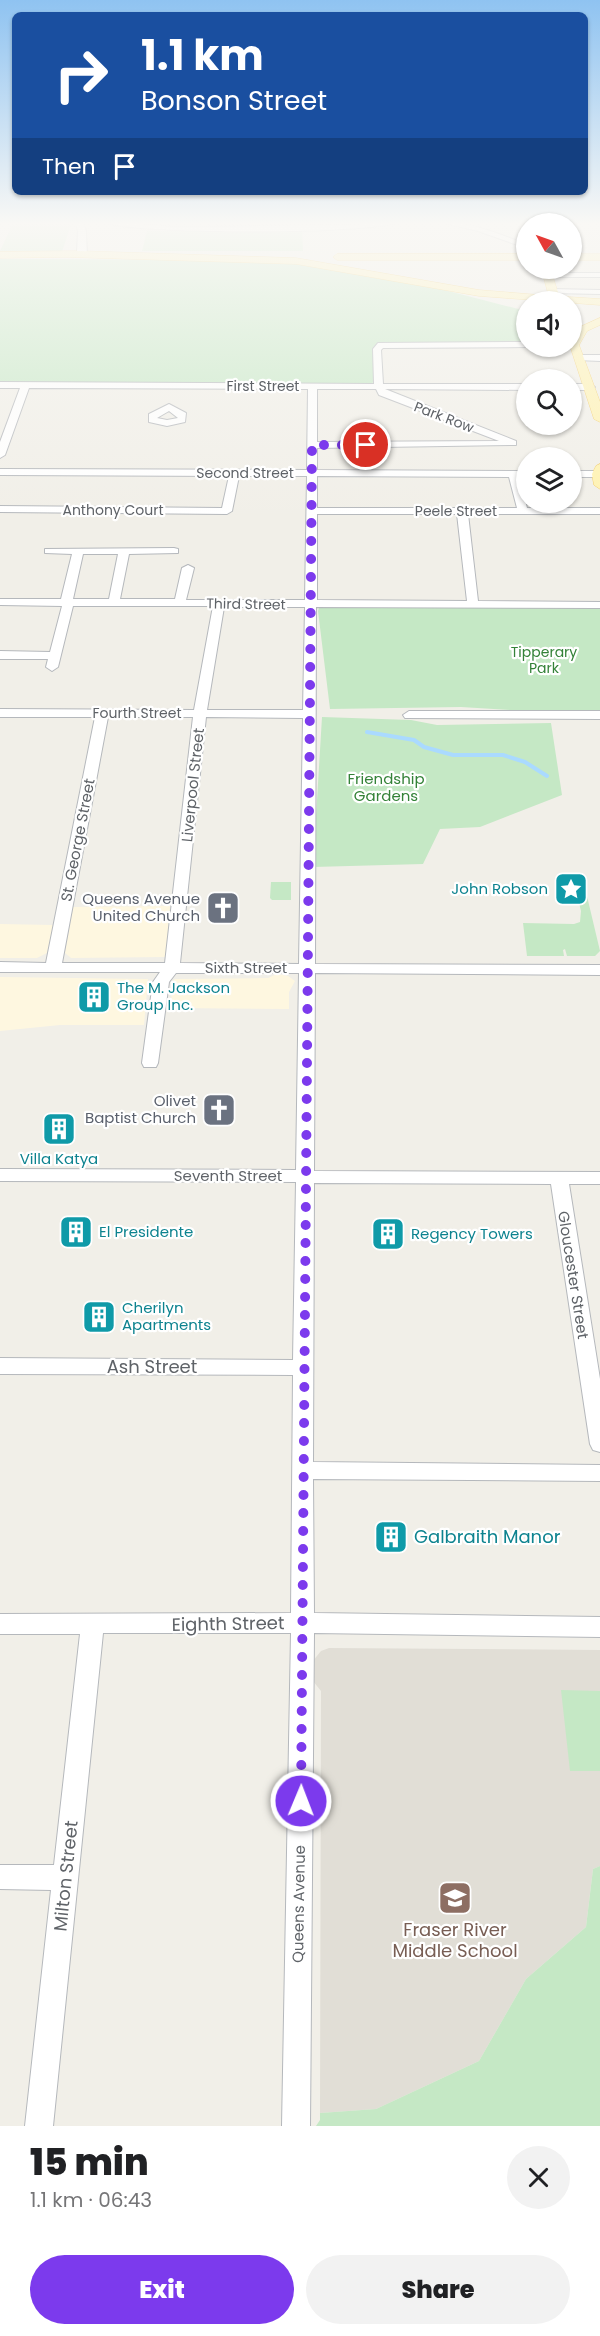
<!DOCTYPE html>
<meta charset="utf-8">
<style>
:root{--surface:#fff;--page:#f2f2f2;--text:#202124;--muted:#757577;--accent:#7c3aed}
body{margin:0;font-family:Poppins,sans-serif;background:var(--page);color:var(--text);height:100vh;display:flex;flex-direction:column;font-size:22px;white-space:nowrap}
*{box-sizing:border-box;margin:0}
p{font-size:20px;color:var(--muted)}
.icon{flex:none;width:33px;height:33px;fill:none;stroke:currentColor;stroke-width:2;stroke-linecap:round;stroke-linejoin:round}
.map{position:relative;height:2126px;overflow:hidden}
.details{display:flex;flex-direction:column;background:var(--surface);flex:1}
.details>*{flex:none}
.top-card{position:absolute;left:12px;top:12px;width:576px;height:183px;border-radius:9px;box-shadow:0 2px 4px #0004;background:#1a4fa0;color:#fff;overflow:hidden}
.needle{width:39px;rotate:310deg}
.buttons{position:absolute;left:516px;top:213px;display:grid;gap:12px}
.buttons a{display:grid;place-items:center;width:66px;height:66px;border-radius:50%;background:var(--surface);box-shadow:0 2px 4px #0004;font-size:30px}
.pin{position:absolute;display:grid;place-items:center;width:51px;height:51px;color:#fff;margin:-26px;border:3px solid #fff;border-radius:50%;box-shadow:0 2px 6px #0007}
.me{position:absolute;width:66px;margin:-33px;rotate:1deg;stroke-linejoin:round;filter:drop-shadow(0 0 4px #0008)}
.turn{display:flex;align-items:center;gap:21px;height:126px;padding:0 30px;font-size:27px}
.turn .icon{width:78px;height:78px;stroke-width:2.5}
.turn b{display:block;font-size:42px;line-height:51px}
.then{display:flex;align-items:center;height:57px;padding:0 30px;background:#0003;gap:12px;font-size:22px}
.round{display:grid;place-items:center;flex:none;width:63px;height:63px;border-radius:32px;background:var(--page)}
.overview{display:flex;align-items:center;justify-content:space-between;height:102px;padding:0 30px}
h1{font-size:36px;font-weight:800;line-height:45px}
.button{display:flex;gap:12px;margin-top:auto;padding:12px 30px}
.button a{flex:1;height:69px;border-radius:36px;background:var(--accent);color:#fff;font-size:24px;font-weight:800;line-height:69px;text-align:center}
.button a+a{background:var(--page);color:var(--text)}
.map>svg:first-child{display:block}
</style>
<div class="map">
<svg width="600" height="2126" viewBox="0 0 600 2126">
<rect width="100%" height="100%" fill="#f1efe8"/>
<!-- commercial -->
<g fill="#fef7e0">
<path d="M170 906 166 957 71 958 65 953 73 907Z"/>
<path d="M0 924 53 925 47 953 37 958H0Z"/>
<path d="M277 974 288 976 295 981 289 992V1009L171 1008 172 982 175 979 268 978Z"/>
<path d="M0 977 148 979 144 1025H60L0 1031Z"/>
</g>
<!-- education -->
<path fill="#e1ded6" d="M329 1648 600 1650V1866L593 1869 586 1927 526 1979 479 2061 376 2109 320 2113 321 1691 313 1681 312 1662 321 1651Z"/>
<!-- green -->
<g fill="#c5e8c5">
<path d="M14 221H72L62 252 0 251Z"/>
<path d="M202 230H302L303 251H142L147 231Z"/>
<path d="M0 259 278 260 429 286 526 311V343L379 345 374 382 370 384 0 383Z"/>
<path d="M326 607 600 608V710L542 712 461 707 330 709 318 611 319 608Z"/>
<path d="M322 717 411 720 437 725 551 723 562 795 480 827 440 829 423 864 313 867Z"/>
<path d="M271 882H291V900H272L270 898Z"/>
<path d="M576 891 586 892 600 951 595 956H567L565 949 563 950 564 956H527L523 923 574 924 580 922 581 911Z"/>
<path d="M561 1690 600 1691V1771H570Z"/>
<path d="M600 1866V2126H316L320 2120V2113L376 2109 479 2061 526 1979 586 1927 593 1869Z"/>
</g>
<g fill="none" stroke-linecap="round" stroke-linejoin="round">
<!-- stream -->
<path stroke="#aadaff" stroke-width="4" d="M367 732 414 740 424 747 453 755H503L525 762 547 776"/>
<defs>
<g id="minor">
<path d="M75 221H83L86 231 87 256H81L77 252 78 231Z"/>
<path d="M100 221 175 227 348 225 402 221C377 235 126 235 100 221Z"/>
<path d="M436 221C468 221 497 233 526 244V248L478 231Z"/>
<path d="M548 273H600V277H545L544 275Z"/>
<path d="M549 289 600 290V294L552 293H549Z"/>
<path d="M526 342V346L529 347 383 348 381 350 383 384H526V390L385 389 516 441V445L317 448V470L526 471V477H519L527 508H600V514H468L478 601 600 602V608L316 607 315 964 600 965V975L315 973 314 1171 600 1172V1184H569L600 1379V1452L593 1450 590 1444 551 1184 314 1183 313 1462 600 1465V1481L313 1479 314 1613 600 1617V1637L314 1633 310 2126H282L291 1633H103L53 2126H25L51 1890 0 1889V1865H54L80 1634H0V1614L291 1613 293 1375 0 1374V1358L293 1360 296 1182 0 1181V1169L296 1170 299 973H176L169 982 158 1063 156 1067H144L142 1063 153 982 160 972H0V962L46 963 95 717H0V709L194 710 213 606H73L58 667 52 671 46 667 48 659H0V651L50 652 62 606 0 605V599H61L72 554 45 553V549L174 548 178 549V553L129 554 120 599H175L182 568 188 565 194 568 186 600H305L307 476H239L232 511 227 514 0 512V506L222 508 229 476 0 475V469L307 470 308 389 29 388 5 455 0 458V442L20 388H0V382L374 384 373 349 378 343ZM317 389H376L379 395 499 441 317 442ZM317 476 509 477 517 508H317ZM317 514H457L467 601 317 600ZM83 554H118L109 599H73ZM224 607H305L303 710H207ZM108 717H193L165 963H62ZM206 717 303 718 299 964 180 963Z"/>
<path d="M580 355H600V361L577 360 576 358Z"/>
<path d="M572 384H590L595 387 590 390H572Z"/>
<path d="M169 404 186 413 185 422 167 426 149 422V414ZM169 411 178 418 167 420 157 418Z"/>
<rect x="572" y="471" width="28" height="6"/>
<path d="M409 711H600V719L405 718 403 715Z"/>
</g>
<g id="major">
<path d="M80 251 296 258 479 290 552 296 548 293 541 268H550L558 293 554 296 600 299V305L479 296 296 264 66 257 0 258V252Z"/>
<path d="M526 254V260H337L333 257 337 254Z"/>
<rect x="572" y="254" width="28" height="6"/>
<path d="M600 318V325L587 331 579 345 600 402V422L594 419 570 346 572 336H574L580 327Z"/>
<path d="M600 464V489L594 485 592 474 596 466Z"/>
</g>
</defs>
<!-- minor casing -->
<use href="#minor" stroke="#b5b8bc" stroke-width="2"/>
<!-- major casing -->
<use href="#major" stroke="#f2c960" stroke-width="1"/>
<!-- minor -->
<use href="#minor" fill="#fff" fill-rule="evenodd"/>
<!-- major -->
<use href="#major" fill="#fff2af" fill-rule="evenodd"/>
<defs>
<path id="major-bridge" d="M553 293 555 302"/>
</defs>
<!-- major-bridge casing -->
<use href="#major-bridge" stroke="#f2c960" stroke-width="10" stroke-linecap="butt"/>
<!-- major-bridge -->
<use href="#major-bridge" stroke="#fff2af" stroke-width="10"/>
</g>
<!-- sky -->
<linearGradient id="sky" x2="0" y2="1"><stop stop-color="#8fc3f1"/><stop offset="0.43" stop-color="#f9f8f5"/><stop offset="1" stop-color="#f9f8f5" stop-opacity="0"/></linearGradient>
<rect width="600" height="519" fill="url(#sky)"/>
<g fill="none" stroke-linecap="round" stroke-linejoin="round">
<!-- route -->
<path stroke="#7c3aed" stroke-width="10" stroke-dasharray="0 18" d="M301 1801 312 445H366"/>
</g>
<!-- icons -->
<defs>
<symbol id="sight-square" viewBox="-11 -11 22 22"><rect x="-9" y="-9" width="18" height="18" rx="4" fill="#0f9aa8" stroke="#fff"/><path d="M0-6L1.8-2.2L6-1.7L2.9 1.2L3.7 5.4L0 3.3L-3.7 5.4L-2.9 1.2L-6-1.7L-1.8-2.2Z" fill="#fff"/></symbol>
<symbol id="church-square" viewBox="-11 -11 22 22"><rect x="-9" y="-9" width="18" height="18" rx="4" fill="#6b7280" stroke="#fff"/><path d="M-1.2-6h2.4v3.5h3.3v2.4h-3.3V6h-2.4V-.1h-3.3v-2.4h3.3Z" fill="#fff"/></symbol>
<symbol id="building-square" viewBox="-11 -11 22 22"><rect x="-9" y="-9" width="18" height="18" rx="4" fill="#0f9aa8" stroke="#fff"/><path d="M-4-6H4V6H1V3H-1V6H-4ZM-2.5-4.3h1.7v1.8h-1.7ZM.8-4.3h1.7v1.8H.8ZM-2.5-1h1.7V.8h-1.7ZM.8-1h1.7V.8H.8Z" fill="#fff"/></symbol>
<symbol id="school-square" viewBox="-11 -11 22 22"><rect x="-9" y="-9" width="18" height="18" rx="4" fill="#8d6e63" stroke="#fff"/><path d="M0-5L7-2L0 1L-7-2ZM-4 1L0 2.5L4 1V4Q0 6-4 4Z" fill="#fff"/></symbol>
</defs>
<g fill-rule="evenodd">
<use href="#sight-square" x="552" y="870" width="38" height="38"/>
<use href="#church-square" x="204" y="889" width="38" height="38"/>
<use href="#building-square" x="75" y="978" width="38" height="38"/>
<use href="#church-square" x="200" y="1091" width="38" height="38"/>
<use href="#building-square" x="40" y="1110" width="38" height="38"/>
<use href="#building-square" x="57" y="1213" width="38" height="38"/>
<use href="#building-square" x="369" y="1215" width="38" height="38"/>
<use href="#building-square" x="80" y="1298" width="38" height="38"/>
<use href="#building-square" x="372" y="1518" width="38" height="38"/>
<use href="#school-square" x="436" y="1879" width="38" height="38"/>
</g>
<g text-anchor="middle" stroke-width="4.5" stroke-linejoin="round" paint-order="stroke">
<!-- far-street labels -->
<g font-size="14" fill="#5f6368" stroke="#fff">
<text x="263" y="391">First Street</text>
<text transform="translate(444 417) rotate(21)" y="5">Park Row</text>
<text x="245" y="478">Second Street</text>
<text x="113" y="515">Anthony Court</text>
<text x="456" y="516">Peele Street</text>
<text transform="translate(246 604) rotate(1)" y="5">Third Street</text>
<text x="137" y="718">Fourth Street</text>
</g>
<!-- far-park labels -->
<g font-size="14" fill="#348238" stroke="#fff">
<text x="544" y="657">Tipperary<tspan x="544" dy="16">Park</tspan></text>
</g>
<!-- park labels -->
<g font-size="15" fill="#348238" stroke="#fff">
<text x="386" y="784">Friendship<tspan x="386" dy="17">Gardens</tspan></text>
</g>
<!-- street labels -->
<g font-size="15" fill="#5f6368" stroke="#fff">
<text transform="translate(193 785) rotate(-84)" y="5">Liverpool Street</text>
<text transform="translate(78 840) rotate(-79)" y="5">St. George Street</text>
<text x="246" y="973">Sixth Street</text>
<text x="228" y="1181">Seventh Street</text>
<text transform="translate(573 1275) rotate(81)" y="5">Gloucester Street</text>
<text transform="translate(299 1904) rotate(-89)" y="5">Queens Avenue</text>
</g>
<!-- culture labels -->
<g font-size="15" fill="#0d838f" stroke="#fff" text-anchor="start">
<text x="548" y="894" text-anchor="end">John Robson</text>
<text x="117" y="993">The M. Jackson<tspan x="117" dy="17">Group Inc.</tspan></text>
<text x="59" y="1164" text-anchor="middle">Villa Katya</text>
<text x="99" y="1237">El Presidente</text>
<text x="411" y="1239">Regency Towers</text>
<text x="122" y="1313">Cherilyn<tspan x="122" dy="17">Apartments</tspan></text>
</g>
<!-- worship labels -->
<g font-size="15" fill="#5b616d" stroke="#fff" text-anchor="end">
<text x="200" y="904">Queens Avenue<tspan x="200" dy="17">United Church</tspan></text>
<text x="196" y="1106">Olivet<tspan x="196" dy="17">Baptist Church</tspan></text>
</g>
<!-- near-street labels -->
<g font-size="18" fill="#5f6368" stroke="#fff">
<text x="152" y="1373">Ash Street</text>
<text transform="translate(228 1624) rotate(-1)" y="6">Eighth Street</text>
<text transform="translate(66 1876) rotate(-84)" y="6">Milton Street</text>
</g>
<!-- near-culture labels -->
<g font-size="18" fill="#0d838f" stroke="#fff" text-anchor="start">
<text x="414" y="1543">Galbraith Manor</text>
</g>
<!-- near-education labels -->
<g font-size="18" fill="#785e54" stroke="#fff">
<text x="455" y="1936">Fraser River<tspan x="455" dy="21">Middle School</tspan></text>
</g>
</g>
</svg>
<div class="buttons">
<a><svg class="needle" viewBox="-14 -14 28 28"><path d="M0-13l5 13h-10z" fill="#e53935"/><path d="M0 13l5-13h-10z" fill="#757577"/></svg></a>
<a><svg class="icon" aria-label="sound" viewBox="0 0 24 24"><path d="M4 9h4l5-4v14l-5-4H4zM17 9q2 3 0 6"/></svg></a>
<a><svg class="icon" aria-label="search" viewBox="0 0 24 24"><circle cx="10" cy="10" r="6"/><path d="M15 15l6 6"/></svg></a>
<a><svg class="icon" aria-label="layers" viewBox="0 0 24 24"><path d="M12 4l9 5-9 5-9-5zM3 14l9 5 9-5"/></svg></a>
</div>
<div class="pin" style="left:366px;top:445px;background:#d93025"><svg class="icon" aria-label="arrive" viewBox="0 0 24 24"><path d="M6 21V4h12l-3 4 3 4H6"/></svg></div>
<svg class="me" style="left:301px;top:1801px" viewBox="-20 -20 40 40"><circle r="17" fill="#7c3aed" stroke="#fff" stroke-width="3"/><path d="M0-11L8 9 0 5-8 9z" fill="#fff"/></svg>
<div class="top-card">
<div class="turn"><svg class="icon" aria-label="right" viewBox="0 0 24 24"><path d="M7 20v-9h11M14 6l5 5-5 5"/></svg><div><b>1.1 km</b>Bonson Street</div></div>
<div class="then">Then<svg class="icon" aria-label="arrive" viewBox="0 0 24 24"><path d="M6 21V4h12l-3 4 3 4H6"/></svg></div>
</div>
</div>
<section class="details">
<div class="overview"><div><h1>15 min</h1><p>1.1 km · 06:43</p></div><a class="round"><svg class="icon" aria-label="close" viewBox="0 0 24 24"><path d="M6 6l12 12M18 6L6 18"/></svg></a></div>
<div class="button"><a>Exit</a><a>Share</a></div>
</section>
